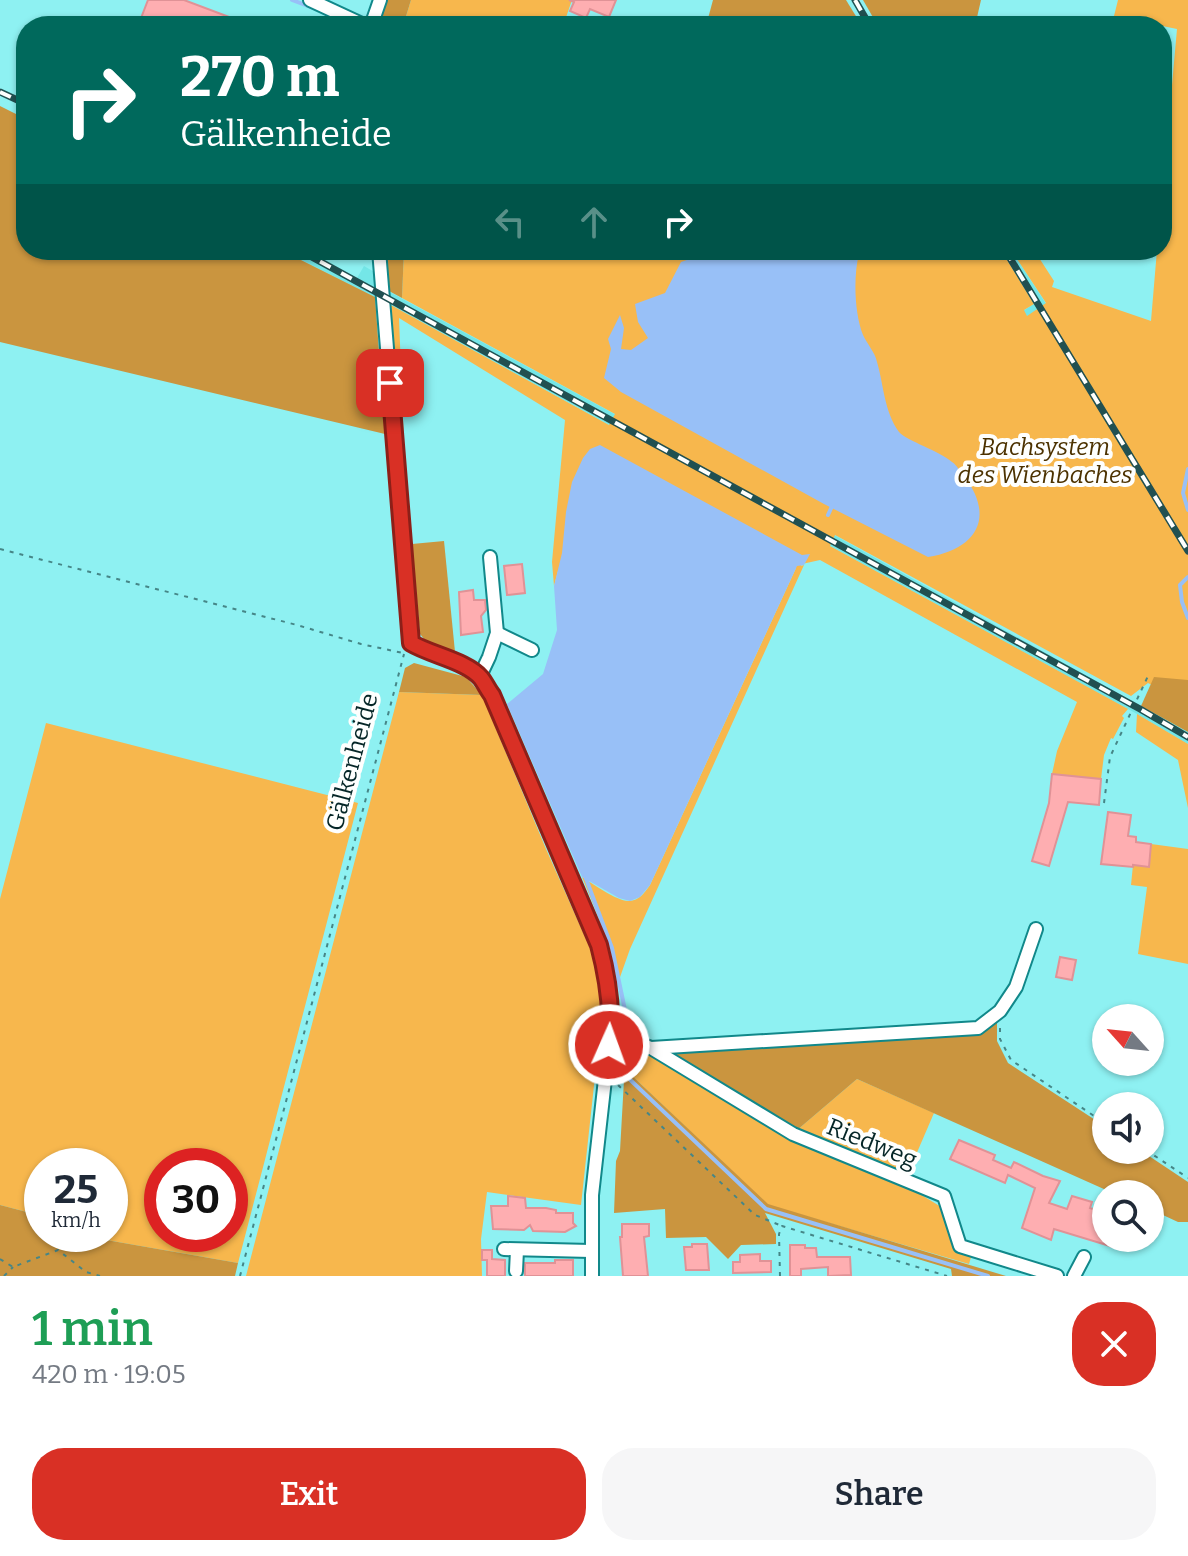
<!DOCTYPE html>
<meta charset="utf-8">
<style>
:root{--surface:#fff;--page:#f6f6f7;--text:#1f2937;--muted:#747a83;--accent:#d93025}
body{margin:0;font-family:Bitter,serif;background:var(--page);color:var(--text);height:100vh;display:flex;flex-direction:column;font-size:30px;white-space:nowrap}
*{box-sizing:border-box;margin:0}
p{font-size:26px;color:var(--muted)}
.icon{flex:none;width:44px;height:44px;fill:none;stroke:currentColor;stroke-width:2;stroke-linecap:round;stroke-linejoin:round}
.map{position:relative;height:1276px;overflow:hidden}
.drawer{display:flex;flex-direction:column;background:var(--surface);flex:1}
.drawer>*{flex:none}
.top-card{position:absolute;left:16px;top:16px;width:1156px;height:244px;border-radius:32px;box-shadow:0 2px 6px #0004;background:#00695c;color:#fff;overflow:hidden}
.needle{width:52px;rotate:297deg}
.controls{position:absolute;left:1092px;top:1004px;display:grid;gap:16px}
.controls a{display:grid;place-items:center;width:72px;height:72px;border-radius:50%;background:var(--surface);box-shadow:0 2px 6px #0004;font-size:40px}
.speed{position:absolute;left:24px;top:1148px;display:flex;gap:16px;font-size:40px;font-weight:700;text-align:center}
.speed>*{display:grid;place-content:center;width:104px;height:104px;border-radius:50%;background:var(--surface);box-shadow:0 2px 6px #0004;line-height:1}
.speed small{font-size:20px;font-weight:400}
.speed .limit{border:12px solid #d22;background:#fff;color:#111}
.pin{position:absolute;display:grid;place-items:center;width:68px;height:68px;color:#fff;margin:-34px;border-radius:16px;box-shadow:0 4px 12px #0006}
.me{position:absolute;width:88px;margin:-44px;rotate:2deg;stroke-linejoin:round;filter:drop-shadow(0 0 6px #0008)}
.turn{display:flex;align-items:center;gap:28px;height:168px;padding:0 32px;font-size:36px}
.turn .icon{width:104px;height:104px;stroke-width:2.5}
.turn b{display:block;font-size:56px;line-height:68px}
.lanes{display:flex;align-items:center;height:76px;padding:0 32px;background:#0003;justify-content:center;gap:40px;direction:ltr}
.lanes .off{opacity:.35}
.round{display:grid;place-items:center;flex:none;width:84px;height:84px;border-radius:32px;background:var(--page)}
.headline{display:flex;align-items:center;justify-content:space-between;height:136px;padding:0 32px}
h1{font-size:48px;font-weight:600;line-height:60px;color:#1e9e55}
.button{display:flex;gap:16px;margin-top:auto;padding:16px 32px}
.button a{flex:1;height:92px;border-radius:32px;background:var(--accent);color:#fff;font-size:32px;font-weight:600;line-height:92px;text-align:center}
.button a+a{background:var(--page);color:var(--text)}
.map>svg:first-child{display:block}
</style>
<div class="map">
<svg width="1188" height="1276" viewBox="0 0 1188 1276">
<rect width="100%" height="100%" fill="#8ef1f2"/>
<!-- built -->
<g fill="#74e6e7">
<path d="M282 250H308L357 278 364 266 376 273 375 284 723 473 1141 706 1188 732V744L1137 714 389 304Z"/>
<path d="M1001 250H1011L1052 313 1034 326 1023 311 1034 304Z"/>
</g>
<!-- green -->
<g fill="#f7b74d" fill-rule="evenodd">
<path d="M411 0H572L563 26H403Z"/>
<path d="M1118 0H1188V703L1148 683 1131 696 835 535 830 546 1128 709 1122 716 1124 718 1113 739 1111 738 1104 755 1101 779 1052 774 1057 751 1077 702 820 560 802 564 801 566 804 565 630 949 619 980 609 942 582 877C592 883 618 902 629 901 639 901 645 892 650 885L796 568 546 678 562 614 558 571 554 586 552 562 565 420 399 318 405 471 401 453 389 304 609 425 615 414 402 298 404 250H1001L1034 304 1024 310 1027 316 1046 303 1011 250H1034L1054 281 1052 287 1151 321 1157 250H1162V197L1177 29 1114 16Z"/>
<path d="M399 692 482 695 546 849 590 948 596 966 599 983 602 1023 599 1064 596 1067 581 1205 487 1192 481 1239 482 1276H246Z"/>
<path d="M1137 714 1188 744V808L1178 760 1136 732Z"/>
<path d="M46 723 358 803 238 1263 72 1234H110V1166H42V1216L0 1205V899ZM162 1166H230V1234H162Z"/>
<path d="M1151 844 1188 849V964L1138 954 1147 887 1131 885 1133 865 1149 866Z"/>
<path d="M621 1052H651L792 1137 910 1188 956 1216 972 1254 969 1264 768 1205 627 1071 619 1066Z"/>
<path d="M857 1079 934 1113 906 1178 796 1131Z"/>
</g>
<!-- forest -->
<g fill="#ca953f">
<path d="M384 0H411L403 26H374Z"/>
<path d="M713 0H846L862 26H706Z"/>
<path d="M863 0H981L975 26H878Z"/>
<path d="M0 106 26 119V250H281L375 297 385 434 0 342Z"/>
<path d="M384 250H404L402 298 389 291Z"/>
<path d="M444 541 455 652 429 645 420 634 412 544Z"/>
<path d="M414 663 466 677 482 695 399 692 405 668Z"/>
<path d="M1154 677 1188 680V732L1141 706Z"/>
<path d="M997 1017V1041L1008 1063 1106 1127V1150H1140L1188 1182V1222H1178L1150 1209V1194H1115L857 1079 796 1131 665 1051 979 1031Z"/>
<path d="M619 1066 627 1071 768 1204 1006 1276H952L951 1269 765 1213 776 1234V1244L741 1245 728 1259 706 1237 666 1238 665 1209 614 1213 616 1161 620 1151 624 1080 614 1071Z"/>
<path d="M0 1205 42 1216V1234H72L238 1263 235 1276H0Z"/>
</g>
<!-- water -->
<g fill="#98c0f7">
<path d="M715 250H860C853 273 854 312 863 335 867 344 875 352 877 362 884 386 884 411 899 432 907 441 940 451 952 462 957 465 960 472 964 476 996 518 976 549 928 557L824 504 621 392 604 378 611 349 608 339 620 315 624 328 621 349 631 350 648 338 638 322 635 304 665 293 681 262Z"/>
<path d="M600 445 802 555 810 554 804 565 797 566 650 885 640 897 630 901 619 898 582 877 507 704 543 674 557 630 554 586 562 553 566 512 572 482 583 458 590 449Z"/>
</g>
<g fill="none" stroke-linecap="round" stroke-linejoin="round">
<!-- stream -->
<g stroke="#98c0f7" stroke-width="4">
<path d="M292 0 316 9"/>
<path d="M1188 469 1183 493 1188 510"/>
<path d="M828 515 833 504"/>
<path d="M1188 577 1180 585 1182 602 1188 618"/>
<path d="M585 876 612 948 626 1015"/>
<path d="M623 1073 766 1209 988 1276"/>
</g>
</g>
<!-- building -->
<g fill="#feaeb1" stroke="#e09296" stroke-width="2">
<path d="M148 0H184L253 26H138Z"/>
<path d="M569 0H616L609 17 590 9 586 18 570 11 574 2Z"/>
<path d="M522 564 525 593 507 595 504 566Z"/>
<path d="M473 590 474 600H485L486 610 481 616 483 632 461 635 459 592Z"/>
<path d="M1052 774 1101 779 1099 805 1068 802 1049 866 1032 861 1049 803Z"/>
<path d="M1108 812 1131 815 1128 836 1136 837V842L1151 844 1149 867 1133 865V867L1101 864Z"/>
<path d="M1060 957 1076 960 1072 980 1056 977Z"/>
<path d="M959 1140 995 1155 993 1160 1011 1168 1014 1162 1043 1176 1060 1181 1049 1203 1067 1209 1072 1196 1092 1202 1090 1208 1106 1213V1238H1127L1123 1250 1054 1229 1051 1240 1022 1228 1035 1188 1008 1175 1005 1183 950 1159Z"/>
<path d="M508 1196 525 1198 526 1208H546L556 1210V1213H573V1223L576 1226 565 1232 533 1231 530 1225 524 1230 493 1229 491 1206H508Z"/>
<path d="M622 1224H649V1236L644 1237 648 1276H623L620 1237H622Z"/>
<path d="M692 1244H707L709 1270H686L684 1247H692Z"/>
<path d="M790 1245H805V1248H816L817 1257H850L851 1275 828 1276V1267L801 1269V1276H790Z"/>
<path d="M482 1250H492V1259L505 1260V1276H487V1260H482Z"/>
<path d="M760 1254V1261H771V1272L733 1273V1262H740V1255Z"/>
<path d="M555 1260H573V1276H525V1263H555Z"/>
</g>
<g fill="none" stroke-linecap="round" stroke-linejoin="round">
<defs>
<g id="minor">
<path d="M310 0 366 26"/>
<path d="M371 26 380 0"/>
<path d="M379 250 411 643C431 655 467 661 481 678 485 683 488 690 492 695L599 945 608 980 611 1026 592 1195V1276"/>
<path d="M497 633 532 650"/>
<path d="M480 676 489 657 497 633 490 557"/>
<path d="M611 1026 633 1041 651 1048 793 1134 944 1196 960 1246 1057 1276"/>
<path d="M651 1048 978 1028 1000 1011 1016 987 1036 929"/>
<path d="M504 1249 591 1251"/>
<path d="M516 1271 517 1250"/>
<path d="M1074 1276 1084 1257"/>
</g>
</defs>
<!-- minor casing -->
<use href="#minor" stroke="#11888a" stroke-width="16"/>
<!-- path -->
<g stroke="#468687" stroke-width="2" stroke-dasharray="4 6" stroke-linecap="butt">
<path d="M0 549 297 625 361 644 403 653"/>
<path d="M1104 803 1110 757 1148 676"/>
<path d="M1000 1028V1039L1011 1060 1106 1124"/>
<path d="M618 1085 755 1215 782 1226"/>
<path d="M1146 1150 1188 1178"/>
<path d="M0 1259 13 1267 58 1250 86 1272 100 1276"/>
<path d="M4 1276 13 1267"/>
<path d="M240 1276 404 654"/>
<path d="M780 1276 779 1234 782 1226 947 1276"/>
</g>
<!-- minor -->
<use href="#minor" stroke="#fff" stroke-width="12"/>
<defs>
<g id="rail">
<path d="M855 0 870 26"/>
<path d="M0 92 26 104"/>
<path d="M299 250 1140 709 1188 737"/>
<path d="M1005 250 1188 551"/>
</g>
</defs>
<!-- rail casing -->
<use href="#rail" stroke="#215051" stroke-width="7"/>
<!-- rail -->
<use href="#rail" stroke="#fefffe" stroke-width="4" stroke-dasharray="12" stroke-linecap="butt"/>
</g>
<g fill="none" stroke-linecap="round" stroke-linejoin="round">
<defs>
<path id="route" d="M390 383 411 643C431 655 467 661 481 678 485 683 488 690 492 695L599 945C608 979 613 1011 609 1045"/>
</defs>
<!-- route casing -->
<use href="#route" stroke="#8d1f18" stroke-width="20"/>
<!-- route -->
<use href="#route" stroke="#d93025" stroke-width="14"/>
</g>
<g text-anchor="middle" stroke-width="8" stroke-linejoin="round" paint-order="stroke">
<!-- park labels -->
<g font-size="24" font-style="italic" fill="#4c3200" stroke="#fefffe">
<text x="1045" y="455">Bachsystem<tspan x="1045" dy="28">des Wienbaches</tspan></text>
</g>
<!-- street labels -->
<g font-size="24" fill="#052627" stroke="#fefffe">
<text transform="translate(352 762) rotate(-75)" y="8">Gälkenheide</text>
<text transform="translate(872 1143) rotate(22)" y="8">Riedweg</text>
</g>
</g>
</svg>
<div class="controls">
<a><svg class="needle" viewBox="-14 -14 28 28"><path d="M0-13l5 13h-10z" fill="#e53935"/><path d="M0 13l5-13h-10z" fill="#747a83"/></svg></a>
<a><svg class="icon" aria-label="sound" viewBox="0 0 24 24"><path d="M4 9h4l5-4v14l-5-4H4zM17 9q2 3 0 6"/></svg></a>
<a><svg class="icon" aria-label="search" viewBox="0 0 24 24"><circle cx="10" cy="10" r="6"/><path d="M15 15l6 6"/></svg></a>
</div>
<div class="speed"><div>25<small>km/h</small></div><div class="limit">30</div></div>
<div class="pin" style="left:390px;top:383px;background:#d93025"><svg class="icon" aria-label="arrive" viewBox="0 0 24 24"><path d="M6 21V4h12l-3 4 3 4H6"/></svg></div>
<svg class="me" style="left:609px;top:1045px" viewBox="-20 -20 40 40"><circle r="17" fill="#d93025" stroke="#fff" stroke-width="3"/><path d="M0-11L8 9 0 5-8 9z" fill="#fff"/></svg>
<div class="top-card">
<div class="turn"><svg class="icon" aria-label="right" viewBox="0 0 24 24"><path d="M7 20v-9h11M14 6l5 5-5 5"/></svg><div><b>270 m</b>Gälkenheide</div></div>
<div class="lanes"><svg class="icon off" aria-label="left" viewBox="0 0 24 24"><path d="M17 20v-9H6M10 6l-5 5 5 5"/></svg><svg class="icon off" aria-label="ahead" viewBox="0 0 24 24"><path d="M12 20V5M6 11l6-6 6 6"/></svg><svg class="icon" aria-label="right" viewBox="0 0 24 24"><path d="M7 20v-9h11M14 6l5 5-5 5"/></svg></div>
</div>
</div>
<section class="drawer">
<div class="headline"><div><h1>1 min</h1><p>420 m · 19:05</p></div><a class="round" style="background:#d93025;color:#fff"><svg class="icon" aria-label="close" viewBox="0 0 24 24"><path d="M6 6l12 12M18 6L6 18"/></svg></a></div>
<div class="button"><a>Exit</a><a>Share</a></div>
</section>
